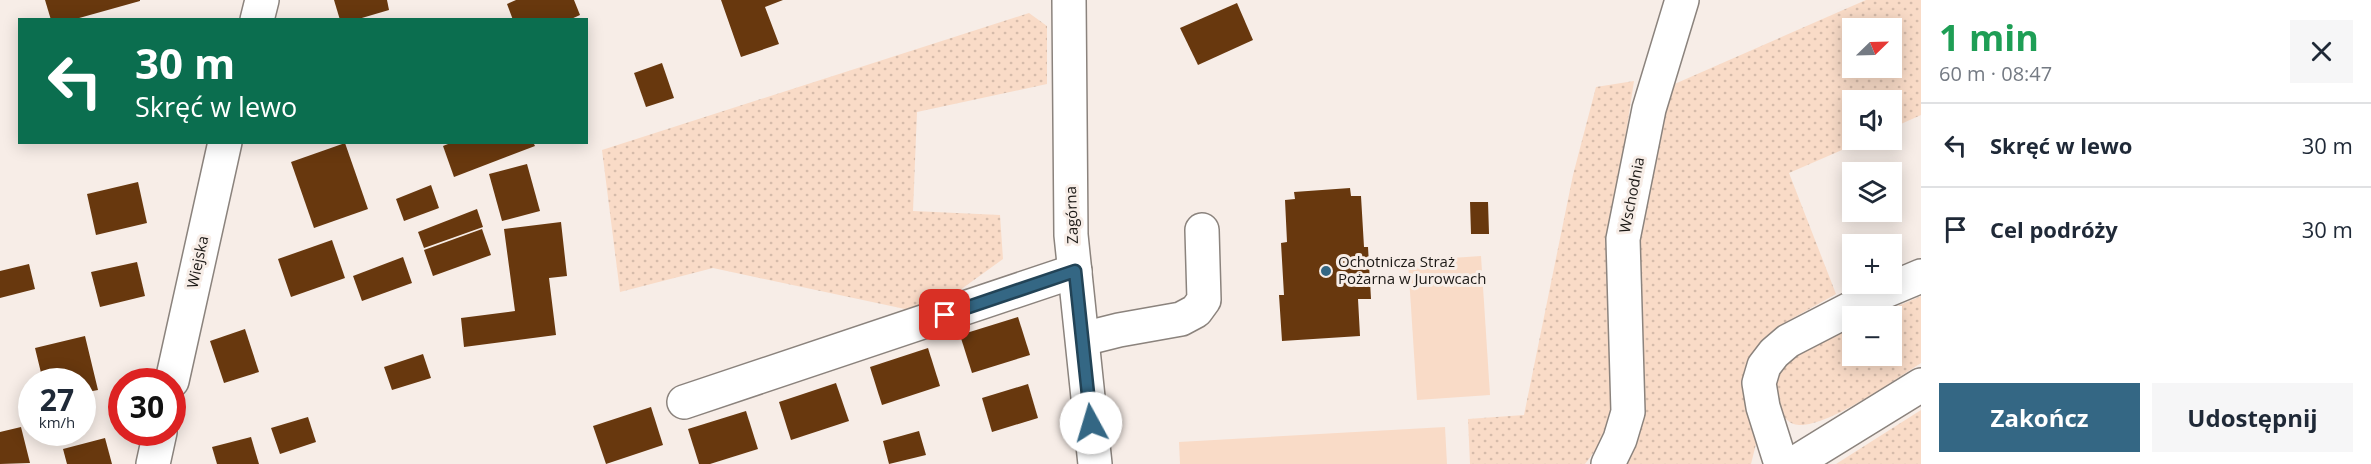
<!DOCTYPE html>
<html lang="pl">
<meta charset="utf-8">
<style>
:root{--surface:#fff;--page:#f6f6f7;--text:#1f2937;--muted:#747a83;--line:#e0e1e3;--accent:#346784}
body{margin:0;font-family:"Open Sans",sans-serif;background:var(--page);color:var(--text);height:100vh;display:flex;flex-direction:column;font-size:22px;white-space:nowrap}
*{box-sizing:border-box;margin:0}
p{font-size:20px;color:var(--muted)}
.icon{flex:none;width:33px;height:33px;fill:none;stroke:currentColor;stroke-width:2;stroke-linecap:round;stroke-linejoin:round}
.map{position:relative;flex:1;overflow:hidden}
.side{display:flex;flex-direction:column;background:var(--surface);width:450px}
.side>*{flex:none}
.guide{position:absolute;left:18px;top:18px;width:570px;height:126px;border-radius:0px;box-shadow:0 3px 15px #0003;background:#0b6e4f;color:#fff;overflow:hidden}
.needle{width:39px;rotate:67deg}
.buttons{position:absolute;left:1842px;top:18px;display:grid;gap:12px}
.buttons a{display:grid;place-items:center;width:60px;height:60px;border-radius:0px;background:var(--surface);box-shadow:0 3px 15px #0003;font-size:30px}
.speed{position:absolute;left:18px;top:368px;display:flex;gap:12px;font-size:30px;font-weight:700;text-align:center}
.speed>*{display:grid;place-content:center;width:78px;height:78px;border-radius:50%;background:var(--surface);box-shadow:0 3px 15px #0003;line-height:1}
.speed small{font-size:15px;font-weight:400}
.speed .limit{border:9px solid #d22;background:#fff;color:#111}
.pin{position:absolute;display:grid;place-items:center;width:51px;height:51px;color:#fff;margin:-26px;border-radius:12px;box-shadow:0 3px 9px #0006}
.me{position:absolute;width:66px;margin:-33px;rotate:354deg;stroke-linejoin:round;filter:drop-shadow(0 0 4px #0008)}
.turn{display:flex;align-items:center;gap:21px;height:126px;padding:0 18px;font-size:27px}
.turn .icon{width:78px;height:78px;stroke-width:2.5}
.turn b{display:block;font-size:42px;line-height:51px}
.round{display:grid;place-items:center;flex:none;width:63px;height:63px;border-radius:0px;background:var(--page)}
.head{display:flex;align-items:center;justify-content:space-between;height:102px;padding:0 18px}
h1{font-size:36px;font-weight:700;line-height:45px;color:#1e9e55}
.action{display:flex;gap:12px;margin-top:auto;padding:12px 18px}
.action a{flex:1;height:69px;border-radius:0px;background:var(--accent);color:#fff;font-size:24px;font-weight:700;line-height:69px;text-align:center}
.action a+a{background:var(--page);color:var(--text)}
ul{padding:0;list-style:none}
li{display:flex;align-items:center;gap:18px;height:84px;padding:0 18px;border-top:2px solid var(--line)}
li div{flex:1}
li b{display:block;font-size:22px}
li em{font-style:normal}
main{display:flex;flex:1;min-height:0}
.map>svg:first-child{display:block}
</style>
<main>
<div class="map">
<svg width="1921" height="464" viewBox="0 0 1921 464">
<defs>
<pattern id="grass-dots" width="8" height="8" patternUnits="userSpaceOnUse" patternTransform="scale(1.5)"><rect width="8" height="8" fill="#f9dbc7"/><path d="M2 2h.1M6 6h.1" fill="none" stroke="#d5bbaa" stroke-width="1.8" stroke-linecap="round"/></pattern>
</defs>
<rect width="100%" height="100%" fill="#f7ede7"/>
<!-- grass -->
<g fill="url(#grass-dots)" fill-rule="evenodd">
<path d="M1866 0H1921V115L1892 128V100H1852V140H1865L1789 173 1836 294 1777 327 1763 339 1753 353 1746 404 1756 444 1751 464H1626L1635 447 1641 399 1637 246 1670 86ZM1852 28H1892V68H1852Z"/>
<path d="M1029 13 1047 26V84L917 112 913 211 1000 215 1003 259 942 303 905 309 713 268 620 292 602 150Z"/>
<path d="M1634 81 1610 238 1612 393C1609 425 1605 439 1585 464H1470L1468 419 1524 415 1573 175 1596 87Z"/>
<path d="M1921 296V363C1894 380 1830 426 1799 425 1789 425 1783 416 1779 409 1756 364 1824 341 1852 327V356H1892V316H1875Z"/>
<path d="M1921 410V464H1836Z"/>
</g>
<!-- garden -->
<g fill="#f9dbc7">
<path d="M1481 256 1490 395 1417 400 1408 261Z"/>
<path d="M1445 427 1447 464H1180L1179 442Z"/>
</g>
<!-- building -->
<g fill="#68380e">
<path d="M45 0H140V1L72 20H51Z"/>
<path d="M334 0H387L389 10 355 20H340Z"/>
<path d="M516 0H574L580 15 569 20H513L507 4Z"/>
<path d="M721 0H783L765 7 779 44 741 57Z"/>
<path d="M1237 3 1253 40 1198 65 1180 28Z"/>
<path d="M662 63 674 98 646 107 634 73Z"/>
<path d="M453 142H533L535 146 454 177 443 146Z"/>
<path d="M345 143 368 209 314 228 291 162Z"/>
<path d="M527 164 540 211 502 221 489 174Z"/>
<path d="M138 182 147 223 96 235 87 194Z"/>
<path d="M431 185 439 208 404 221 396 199Z"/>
<path d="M1350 188 1351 196H1361L1364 247H1368L1371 299H1358L1360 336 1282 341 1279 295H1284L1281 243 1287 242 1285 200 1295 199 1294 192Z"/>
<path d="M1470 202H1488L1489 234H1471Z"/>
<path d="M477 209 483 227 424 248 418 232Z"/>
<path d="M561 222 567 276 549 278 556 335 464 347 461 318 515 311 504 229Z"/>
<path d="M482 229 491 255 433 276 424 250Z"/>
<path d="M332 240 345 278 291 297 278 259Z"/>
<path d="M403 257 412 283 362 301 353 276Z"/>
<path d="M137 262 145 296 100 307 91 272Z"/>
<path d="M29 264 35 289 0 298V271Z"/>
<path d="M1018 317 1030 355 972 373 960 335Z"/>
<path d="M245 329 259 372 224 383 210 341Z"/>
<path d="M85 336 98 390 82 393V381H43L35 348Z"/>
<path d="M928 348 940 386 882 405 870 367Z"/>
<path d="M423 354 431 378 392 390 384 367Z"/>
<path d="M836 383 849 421 791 440 779 402Z"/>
<path d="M1028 384 1038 418 992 432 982 398Z"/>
<path d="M651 407 663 445 606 464 593 426Z"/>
<path d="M746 411 758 449 710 464H699L688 429Z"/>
<path d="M308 417 316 442 280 454 271 428Z"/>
<path d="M21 427 30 463 0 464V432Z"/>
<path d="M919 431 926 455 889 464 883 441Z"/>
<path d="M251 437 259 464H217L212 447Z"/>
<path d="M105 438 112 464H67L63 449Z"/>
</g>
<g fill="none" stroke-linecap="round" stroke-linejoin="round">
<defs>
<g id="minor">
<path d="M1069 0 1071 235 1095 464"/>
<path d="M257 20 262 0"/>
<path d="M1083 339 1119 330 1181 319 1196 311 1204 300 1202 230"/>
<path d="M172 381 225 142"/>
<path d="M684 402 1075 271"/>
<path d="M153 464 160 432"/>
<path d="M1608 464 1620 439 1628 412 1623 239 1649 109 1682 0"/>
<path d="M1781 464 1763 407 1759 383 1764 366 1774 353 1788 341 1883 292 1921 276"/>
<path d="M1793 464 1921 385"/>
</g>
</defs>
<!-- minor casing -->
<use href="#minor" stroke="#8b837d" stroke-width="36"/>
<!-- minor -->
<use href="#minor" stroke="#fff" stroke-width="33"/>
</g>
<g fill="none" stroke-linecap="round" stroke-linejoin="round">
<defs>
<path id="route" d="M945 315 1075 271 1091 423"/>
</defs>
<!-- route casing -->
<use href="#route" stroke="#224356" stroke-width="15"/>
<!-- route -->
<use href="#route" stroke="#346784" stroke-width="10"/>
</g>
<!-- markers -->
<circle fill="#346784" stroke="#f7ede7" stroke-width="2" cx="1326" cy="271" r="6"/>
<g text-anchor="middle" stroke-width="6" stroke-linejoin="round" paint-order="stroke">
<!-- street labels -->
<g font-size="15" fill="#1b1815" stroke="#f7ede7">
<text transform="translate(1632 195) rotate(-79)" y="5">Wschodnia</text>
<text transform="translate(1072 215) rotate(-92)" y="5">Zagórna</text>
<text transform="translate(198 262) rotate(-78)" y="5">Wiejska</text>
</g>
<!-- poi labels -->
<g font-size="15" fill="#1b1815" stroke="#f7ede7" text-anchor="start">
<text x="1338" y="267">Ochotnicza Straż<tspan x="1338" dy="17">Pożarna w Jurowcach</tspan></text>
</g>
</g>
</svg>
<div class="buttons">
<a><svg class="needle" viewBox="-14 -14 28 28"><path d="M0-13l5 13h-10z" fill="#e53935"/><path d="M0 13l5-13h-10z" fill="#747a83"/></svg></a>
<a><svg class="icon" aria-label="sound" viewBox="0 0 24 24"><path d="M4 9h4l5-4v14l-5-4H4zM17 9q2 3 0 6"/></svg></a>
<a><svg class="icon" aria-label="layers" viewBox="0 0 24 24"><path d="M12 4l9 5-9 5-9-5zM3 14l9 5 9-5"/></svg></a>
<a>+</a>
<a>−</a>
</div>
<div class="speed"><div>27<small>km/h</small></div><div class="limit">30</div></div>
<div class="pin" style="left:945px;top:315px;background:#d93025"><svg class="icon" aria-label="arrive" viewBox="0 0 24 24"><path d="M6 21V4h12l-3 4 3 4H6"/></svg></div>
<svg class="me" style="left:1091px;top:423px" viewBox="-20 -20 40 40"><circle r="19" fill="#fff"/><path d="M0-13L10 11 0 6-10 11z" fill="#346784"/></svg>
<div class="guide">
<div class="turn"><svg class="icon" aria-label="left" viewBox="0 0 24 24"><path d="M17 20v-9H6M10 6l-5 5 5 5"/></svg><div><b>30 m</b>Skręć w lewo</div></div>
</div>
</div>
<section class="side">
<div class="head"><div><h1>1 min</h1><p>60 m · 08:47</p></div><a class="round"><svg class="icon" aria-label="close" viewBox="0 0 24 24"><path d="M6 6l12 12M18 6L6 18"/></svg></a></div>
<ul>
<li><svg class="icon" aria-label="left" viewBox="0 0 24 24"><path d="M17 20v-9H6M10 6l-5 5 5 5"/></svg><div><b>Skręć w lewo</b></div><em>30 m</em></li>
<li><svg class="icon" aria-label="arrive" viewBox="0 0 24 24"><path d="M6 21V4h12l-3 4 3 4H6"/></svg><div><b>Cel podróży</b></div><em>30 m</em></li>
</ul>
<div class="action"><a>Zakończ</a><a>Udostępnij</a></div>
</section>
</main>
